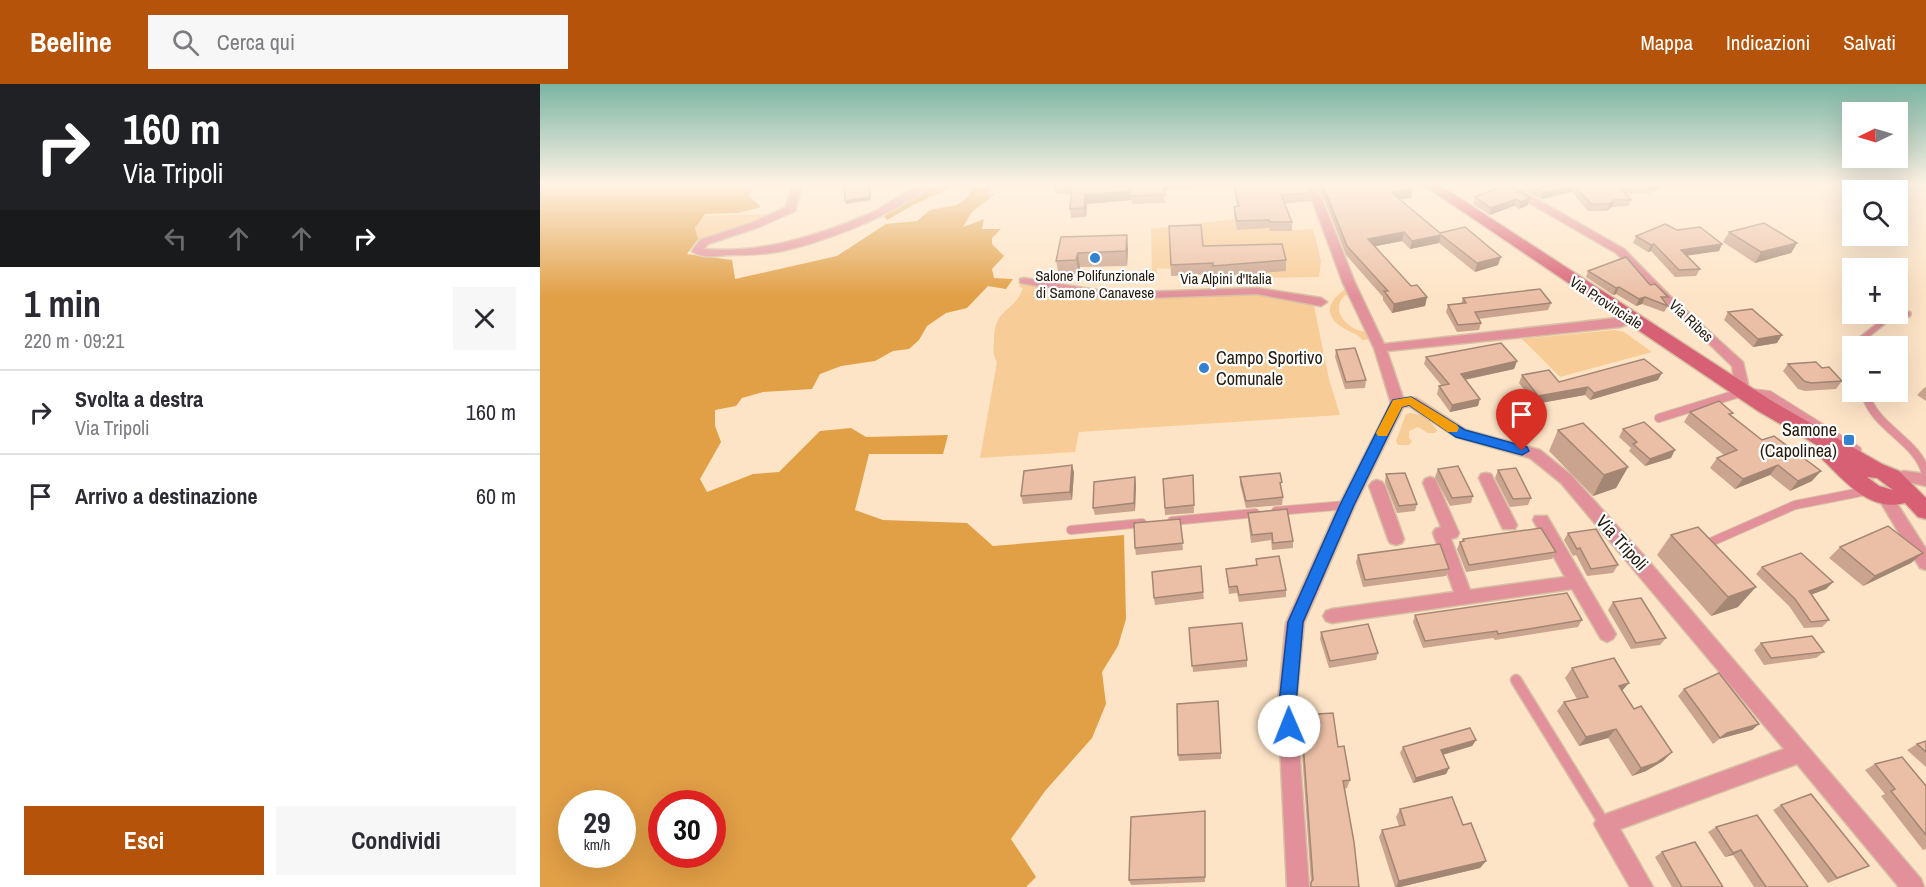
<!DOCTYPE html>
<html lang="it">
<meta charset="utf-8">
<style>
:root{--surface:#fff;--page:#f7f7f7;--text:#2b2b33;--muted:#7c7c81;--line:#e1e1e2;--accent:#b45309}
body{margin:0;font-family:"Archivo Narrow",sans-serif;background:var(--page);color:var(--text);height:100vh;display:flex;flex-direction:column;font-size:22px;white-space:nowrap}
*{box-sizing:border-box;margin:0}
p{font-size:20px;color:var(--muted)}
.icon{flex:none;width:33px;height:33px;fill:none;stroke:currentColor;stroke-width:2;stroke-linecap:round;stroke-linejoin:round}
.map{position:relative;flex:1;overflow:hidden}
.drawer{display:flex;flex-direction:column;background:var(--surface);width:540px}
.drawer>*{flex:none}
.hud{background:#202124;color:#fff;overflow:hidden}
.needle{width:39px;rotate:265deg}
.fabs{position:absolute;left:1302px;top:18px;display:grid;gap:12px}
.fabs a{display:grid;place-items:center;width:66px;height:66px;border-radius:0px;background:var(--surface);box-shadow:0 6px 24px #0002;font-size:30px}
.speed{position:absolute;left:18px;top:706px;display:flex;gap:12px;font-size:30px;font-weight:700;text-align:center}
.speed>*{display:grid;place-content:center;width:78px;height:78px;border-radius:50%;background:var(--surface);box-shadow:0 6px 24px #0002;line-height:1}
.speed small{font-size:15px;font-weight:400}
.speed .limit{border:9px solid #d22;background:#fff;color:#111}
.pin{position:absolute;display:grid;place-items:center;width:51px;height:51px;color:#fff;margin:-62px -26px;border-radius:50% 50% 50% 0;rotate:-45deg;box-shadow:0 0 6px #0007}
.pin .icon{rotate:45deg}
.me{position:absolute;width:66px;margin:-33px;rotate:359deg;stroke-linejoin:round;filter:drop-shadow(0 0 4px #0008)}
.turn{display:flex;align-items:center;gap:21px;height:126px;padding:0 24px;font-size:27px}
.turn .icon{width:78px;height:78px;stroke-width:2.5}
.turn b{display:block;font-size:42px;line-height:51px}
.lanes{display:flex;align-items:center;height:57px;padding:0 24px;background:#0003;justify-content:center;gap:30px;direction:ltr}
.lanes .off{opacity:.35}
.round{display:grid;place-items:center;flex:none;width:63px;height:63px;border-radius:0px;background:var(--page)}
.head{display:flex;align-items:center;justify-content:space-between;height:102px;padding:0 24px}
h1{font-size:36px;font-weight:800;line-height:45px}
.button{display:flex;gap:12px;margin-top:auto;padding:12px 24px}
.button a{flex:1;height:69px;border-radius:0px;background:var(--accent);color:#fff;font-size:24px;font-weight:800;line-height:69px;text-align:center}
.button a+a{background:var(--page);color:var(--text)}
ul{padding:0;list-style:none}
li{display:flex;align-items:center;gap:18px;height:84px;padding:0 24px;border-top:2px solid var(--line)}
li div{flex:1}
li b{display:block;font-size:22px}
li em{font-style:normal}
header{display:flex;align-items:center;gap:36px;box-sizing:border-box;height:84px;padding:0 30px;background:var(--accent);color:#fff}
header strong{font-size:28px}
nav{display:flex;gap:33px;margin-inline-start:auto;font-size:21px}
.search{width:420px;height:54px;background:var(--page);display:flex;align-items:center;gap:15px;box-sizing:border-box;padding:0 21px;border-radius:0px;color:var(--muted);font-size:22px}
main{display:flex;flex:1;min-height:0}
.map>svg:first-child{display:block}
</style>
<header>
<strong>Beeline</strong>
<div class="search"><svg class="icon" aria-label="search" viewBox="0 0 24 24"><circle cx="10" cy="10" r="6"/><path d="M15 15l6 6"/></svg>Cerca qui</div>
<nav><a>Mappa</a><a>Indicazioni</a><a>Salvati</a></nav>
</header>
<main>
<section class="drawer">
<div class="hud">
<div class="turn"><svg class="icon" aria-label="right" viewBox="0 0 24 24"><path d="M7 20v-9h11M14 6l5 5-5 5"/></svg><div><b>160 m</b>Via Tripoli</div></div>
<div class="lanes"><svg class="icon off" aria-label="left" viewBox="0 0 24 24"><path d="M17 20v-9H6M10 6l-5 5 5 5"/></svg><svg class="icon off" aria-label="ahead" viewBox="0 0 24 24"><path d="M12 20V5M6 11l6-6 6 6"/></svg><svg class="icon off" aria-label="ahead" viewBox="0 0 24 24"><path d="M12 20V5M6 11l6-6 6 6"/></svg><svg class="icon" aria-label="right" viewBox="0 0 24 24"><path d="M7 20v-9h11M14 6l5 5-5 5"/></svg></div>
</div>
<div class="head"><div><h1>1 min</h1><p>220 m · 09:21</p></div><a class="round"><svg class="icon" aria-label="close" viewBox="0 0 24 24"><path d="M6 6l12 12M18 6L6 18"/></svg></a></div>
<ul>
<li><svg class="icon" aria-label="right" viewBox="0 0 24 24"><path d="M7 20v-9h11M14 6l5 5-5 5"/></svg><div><b>Svolta a destra</b><p>Via Tripoli</p></div><em>160 m</em></li>
<li><svg class="icon" aria-label="arrive" viewBox="0 0 24 24"><path d="M6 21V4h12l-3 4 3 4H6"/></svg><div><b>Arrivo a destinazione</b></div><em>60 m</em></li>
</ul>
<div class="button"><a>Esci</a><a>Condividi</a></div>
</section>
<div class="map">
<svg width="1386" height="803" viewBox="0 0 1386 803">
<rect width="100%" height="100%" fill="#fee4c6"/>
<!-- green -->
<g fill="#f8cc96">
<path d="M231 130 218 137 156 157 157 155 155 144 163 132Z"/>
<path d="M695 135C723 148 742 147 773 145L781 177 779 193 706 194 698 189 617 184V190L612 191 611 145Z"/>
<path d="M486 200 579 215 714 210 773 217 789 295 800 331 539 348 535 368 440 374 457 278C452 270 454 264 454 255 455 223 475 228 483 204L478 202Z"/>
<path d="M807 204 811 213 805 211C788 227 810 248 828 248L831 255 822 256C819 251 816 251 811 248 783 235 784 219 807 204Z"/>
<path d="M1075 246 1084 248 1112 268 1020 293 982 255Z"/>
<path d="M871 329 885 332 897 346 895 349H888L878 343 869 347V354L872 357 869 361H858L856 357 866 330Z"/>
</g>
<!-- forest -->
<g fill="#e19f46" fill-rule="evenodd">
<path d="M0 100H215L209 112 221 123 198 129 165 130 155 144 158 155 147 170 192 176 195 195 297 172 346 140 377 137 390 126 416 121 426 115 437 100H455L447 110H455L432 128 423 143 444 135 442 145H461L452 154V160L464 172 452 185 454 194 473 195 466 205 448 202 427 224 406 229 387 242 379 256 369 265 353 267 335 277 301 282 280 290 272 305 223 308 202 314 196 322 175 326V342L181 358 160 395 167 408 213 390 239 388 280 347 311 344 326 353 408 351 403 370H329L315 426 343 436 427 439 453 462 584 451 586 535 578 562 562 588 566 620 552 654 505 707 471 755 496 793 486 803H0ZM32 720H82V771H32ZM122 720H172V771H122Z"/>
<path d="M392 100H420L375 120 347 136 344 132 383 109Z"/>
</g>
<g fill="none" stroke-linecap="round" stroke-linejoin="round">
<defs>
<g id="lane-far2">
<path d="M1358 229 1368 230"/>
<path d="M1313 262 1353 230"/>
<path d="M1309 274 1312 264"/>
</g>
<g id="lane-far1">
<path d="M1310 272 1312 287"/>
<path d="M1325 308C1333 344 1378 356 1386 390"/>
<path d="M1119 334 1203 308 1229 311 1317 366"/>
<path d="M736 427 807 421"/>
<path d="M632 437 715 429"/>
<path d="M531 446 602 439"/>
<path d="M1171 458 1255 421 1326 407"/>
</g>
<path id="lane" d="M976 596 1064 739"/>
<g id="street">
<path d="M252 100H262L255 127 219 143 168 160 164 165C221 170 277 152 329 130 348 122 371 100 390 100 363 129 268 165 229 169 215 171 201 171 187 171 176 172 161 175 152 167L160 156 211 139 246 123Z"/>
<path d="M762 100H772L783 118 815 199 844 260 1095 232V238L1080 243 847 267 863 314H876L926 346 1000 366 1031 391 1107 475 1381 795 1384 803H1359L1257 680 1080 745 1113 803H1090L1054 740 1058 733 1244 665 1021 399 990 374 916 353 869 322 863 323 815 421 764 539 756 619 769 803H747L738 619 746 539 799 421 851 319 834 264 803 199 773 118Z"/>
<path d="M957 100H970L1084 165 1129 211 1203 278 1210 308 1208 311 1203 312 1196 308 1192 282 1076 169Z"/>
<path d="M484 194 574 209 717 204 781 214 787 218 781 222 717 210 574 215 480 199V195Z"/>
<path d="M1364 387 1386 390V402L1364 397 1350 398 1348 394 1350 390Z"/>
<path d="M946 389 951 390 953 394 977 441 975 445H963L961 441 939 394 941 390Z"/>
<path d="M890 393 895 395 897 399 919 449 917 453 911 455 930 506 1025 493 993 436 995 432H1007L1073 545 1076 550 1073 555 1067 558 1061 555 1032 505 792 539 786 537 783 532 786 527 792 525 914 508 893 449 895 445 901 443 883 399 885 395Z"/>
<path d="M837 396 842 398 845 402 864 455 862 459 856 461 850 459 848 455 829 402 832 398Z"/>
<path d="M1346 408 1351 410 1386 465V486L1380 484 1338 414 1341 410Z"/>
</g>
<path id="secondary" d="M882 100H898L1232 317 1342 380 1359 387 1386 414V435L1378 433 1365 419C1329 429 1303 395 1280 373L1277 368 1280 363 1218 327ZM1327 393 1337 394 1353 406 1339 402Z"/>
</defs>
<!-- lane-far2 casing -->
<use href="#lane-far2" stroke="#d7c0a4" stroke-width="8"/>
<!-- lane-far1 casing -->
<use href="#lane-far1" stroke="#d7c0a4" stroke-width="10"/>
<!-- lane casing -->
<use href="#lane" stroke="#d7c0a4" stroke-width="13"/>
<!-- street casing -->
<use href="#street" stroke="#d7c0a4" stroke-width="3"/>
<!-- secondary casing -->
<use href="#secondary" stroke="#d7c0a4" stroke-width="3"/>
<!-- lane-far2 -->
<use href="#lane-far2" stroke="#e2909a" stroke-width="5"/>
<!-- lane-far1 -->
<use href="#lane-far1" stroke="#e2909a" stroke-width="8"/>
<!-- lane -->
<use href="#lane" stroke="#e2909a" stroke-width="10"/>
<!-- street -->
<use href="#street" fill="#e2909a" fill-rule="evenodd"/>
<!-- secondary -->
<use href="#secondary" fill="#d76074" fill-rule="evenodd"/>
</g>
<!-- wall -->
<g fill="#caa48e">
<path d="M513 100H766L771 109 770 117 744 120 752 138V147H730L729 144 697 146 694 131V123L697 122 693 101 628 106 624 108 625 119 592 120 591 116 547 120 546 133 531 134 530 125 531 110H517Z"/>
<path d="M774 100H867L872 105 871 114 859 115 900 149 958 181 935 188 899 159 870 165 862 157 835 162 871 202 887 213 885 222 852 229 843 216V213L806 171 785 117Z"/>
<path d="M967 100 988 121 979 125 974 122 950 131 933 120 935 113Z"/>
<path d="M989 100H1128L1110 109 1086 110 1091 116 1088 122 1072 123 1066 127H1048L1032 108 1001 115 987 107Z"/>
<path d="M629 142 663 162 746 176V187L673 193V190L631 192Z"/>
<path d="M1137 146 1182 160 1179 167 1147 171 1160 185 1156 192 1135 193 1111 167 1108 168 1093 159 1096 152Z"/>
<path d="M1189 148 1257 159 1251 169 1215 179 1183 158Z"/>
<path d="M521 153 588 165 587 182 540 183 539 190 519 191 516 177Z"/>
<path d="M1048 187 1110 201 1128 213 1125 219 1128 222 1124 228 1102 220 1096 222 1076 210 1073 211 1046 193Z"/>
<path d="M923 214 1011 219 1008 226 938 235 941 239 939 246 917 248 906 228 908 221 921 220Z"/>
<path d="M1188 228 1237 259 1213 263 1184 236Z"/>
<path d="M796 266 826 296 825 304 805 305 795 273Z"/>
<path d="M886 273 977 277 974 285 925 296 938 322 910 328 897 310 899 302H902L884 280Z"/>
<path d="M1248 280 1282 284 1302 297 1296 305 1265 307 1258 305 1243 287Z"/>
<path d="M982 291 1019 298 1118 296 1050 316 1045 311 995 320 979 299Z"/>
<path d="M1386 303V317L1377 311 1384 304Z"/>
<path d="M1150 328 1193 329 1191 331 1272 397 1250 407 1230 391 1195 405 1170 384 1177 374 1184 371 1144 338Z"/>
<path d="M1083 345 1131 374 1105 382 1089 367 1091 364 1079 353Z"/>
<path d="M1018 346 1088 383 1076 404 1053 412 1009 367Z"/>
<path d="M898 385 933 412 931 419 910 422 895 393Z"/>
<path d="M958 386 991 414 988 421 970 423 955 394Z"/>
<path d="M534 388 532 416 483 420 481 412Z"/>
<path d="M846 390 877 420 875 427 857 429 845 398Z"/>
<path d="M653 391 654 429 625 431 623 395Z"/>
<path d="M700 393 741 406 743 413 742 421 706 424 700 400Z"/>
<path d="M596 401 595 427 555 431 553 424Z"/>
<path d="M708 429 753 457V464L732 466 731 456 711 459 708 436Z"/>
<path d="M640 435 643 466 596 471 595 464Z"/>
<path d="M1028 449 1078 481 1073 489 1047 492 1036 471 1033 472 1024 456Z"/>
<path d="M1131 451 1198 523 1171 532 1117 471Z"/>
<path d="M923 455 1016 468 1012 475 926 488 917 465 920 458 922 457Z"/>
<path d="M1300 463 1383 469 1371 479 1323 502 1289 474Z"/>
<path d="M818 471 909 485 906 492 823 503 816 478Z"/>
<path d="M716 475 746 506V513L699 518 697 509 689 510 686 485 716 481Z"/>
<path d="M1222 483 1293 498 1286 505 1271 511 1289 536 1282 543 1264 544 1249 522 1216 490Z"/>
<path d="M663 508 664 515 615 521 614 514Z"/>
<path d="M1073 518 1126 554 1120 561 1091 565 1068 526Z"/>
<path d="M875 531 1042 536 1038 543 955 556 953 554 883 564 873 538Z"/>
<path d="M649 544 707 576V583L653 588Z"/>
<path d="M781 548 838 569 836 576 789 584 780 555Z"/>
<path d="M1221 559 1284 568 1276 574 1224 581 1214 566Z"/>
<path d="M1032 584 1082 607 1094 625 1132 668 1123 677 1106 687 1092 692 1068 654 1039 662 1017 627 1024 618 1037 615 1025 594Z"/>
<path d="M1144 605 1219 640 1212 646 1179 655 1173 660 1138 612Z"/>
<path d="M761 631 798 663 810 696 807 704 805 705 819 803H770L771 799 760 640Z"/>
<path d="M936 656 932 662 903 671 909 684 906 690 873 699 860 669 863 663Z"/>
<path d="M1386 657V683L1367 666 1377 660Z"/>
<path d="M681 669V675L639 677 638 671Z"/>
<path d="M1335 680 1386 702V765L1383 766 1341 712 1345 710 1325 686Z"/>
<path d="M1241 721 1329 782 1288 799 1233 726Z"/>
<path d="M860 725 923 741 946 777 940 784 860 803H855L839 753 842 746 859 742 856 733Z"/>
<path d="M665 733V798L591 801 589 796Z"/>
<path d="M1176 743 1268 803H1214L1193 771 1185 773 1168 748Z"/>
<path d="M1122 768 1183 803H1132L1115 773Z"/>
</g>
<!-- shaded-wall -->
<g fill="#a48674">
<path d="M329 100H330L331 116 306 120 305 117Z"/>
<path d="M622 100H627L628 106 623 108Z"/>
<path d="M1117 100H1128L1110 109 1113 103Z"/>
<path d="M1034 101 1032 108 1001 115 1003 108Z"/>
<path d="M872 105 871 114 849 117 851 108Z"/>
<path d="M590 107 591 116 547 120 546 133 544 124 545 111Z"/>
<path d="M990 114 988 121 979 125 981 118Z"/>
<path d="M976 115 974 122 950 131 951 124Z"/>
<path d="M1074 116 1072 123 1066 127 1069 120Z"/>
<path d="M864 148 862 157 827 164 828 155Z"/>
<path d="M587 151 588 165 587 182 586 167Z"/>
<path d="M901 151 899 159 870 165 872 157Z"/>
<path d="M1257 159 1251 169 1215 179 1221 168Z"/>
<path d="M1114 160 1111 167 1108 168 1111 161Z"/>
<path d="M1182 160 1179 167 1138 173 1141 166Z"/>
<path d="M538 169 540 183 539 190 536 176Z"/>
<path d="M961 173 958 181 935 188 937 179Z"/>
<path d="M1079 203 1076 210 1073 211 1076 204Z"/>
<path d="M887 213 885 222 852 229 854 220Z"/>
<path d="M1105 213 1102 220 1096 222 1099 215Z"/>
<path d="M1242 251 1237 259 1213 263 1218 255Z"/>
<path d="M977 277 974 285 918 297 921 290Z"/>
<path d="M1122 289 1118 296 1050 316 1054 309Z"/>
<path d="M1048 303 1045 311 995 320 998 312Z"/>
<path d="M940 315 938 322 910 328 912 321Z"/>
<path d="M1135 366 1131 374 1105 382 1110 375Z"/>
<path d="M532 381 534 388 532 416 530 408Z"/>
<path d="M1238 381 1230 391 1195 405 1203 395Z"/>
<path d="M1088 383 1076 404 1053 412 1064 391Z"/>
<path d="M1281 387 1272 397 1250 407 1258 397Z"/>
<path d="M595 393 596 401 595 427 594 419Z"/>
<path d="M1383 469 1371 479 1323 502 1335 492Z"/>
<path d="M1293 498 1286 505 1262 514 1269 507Z"/>
<path d="M1216 503 1198 523 1171 532 1188 513Z"/>
<path d="M1089 599 1081 608 1079 602Z"/>
<path d="M1219 640 1212 646 1179 655 1173 660 1187 649Z"/>
<path d="M1076 645 1068 654 1039 662 1046 653Z"/>
<path d="M936 656 932 662 898 672 901 666Z"/>
<path d="M1132 668 1123 677 1106 687 1092 692 1101 684Z"/>
<path d="M909 684 906 690 873 699 876 694Z"/>
<path d="M1201 766 1193 771 1185 773 1193 769Z"/>
<path d="M946 777 940 784 860 803H856L859 797Z"/>
</g>
<!-- building -->
<g fill="#ebbfa5" stroke="#a48674" stroke-width="1.5">
<path d="M304 100H329L330 113 305 117Z"/>
<path d="M515 100H622L625 111 591 112 590 107 545 111 544 124 530 125 532 101 515 102Z"/>
<path d="M694 100H766L771 109 741 111 752 138H730L729 136 697 137 694 123 699 122Z"/>
<path d="M780 100H867L872 105 851 108 900 149 925 143 961 173 937 179 901 151 872 157 864 148 828 155 871 202 877 201 887 213 854 220 844 207H848L807 162 786 109Z"/>
<path d="M967 100 990 114 981 118 976 115 951 124 935 113Z"/>
<path d="M989 100H1117L1113 103 1081 104 1091 116H1074L1069 120H1051L1034 101 1003 108Z"/>
<path d="M1224 139 1257 159 1221 168 1189 148Z"/>
<path d="M1125 140 1137 146 1160 143 1182 160 1141 166 1160 185 1139 186 1114 160 1111 161 1096 152Z"/>
<path d="M661 141 663 162 742 160 746 176 673 182V179L631 181 629 142Z"/>
<path d="M587 151 586 167 538 169 536 176 516 177 521 153Z"/>
<path d="M1086 173 1110 201 1115 200 1128 213H1121L1128 222 1105 213 1099 215 1079 203 1076 204 1048 187Z"/>
<path d="M1000 205 1011 219 935 228 941 239 918 241 908 221 926 219 923 214Z"/>
<path d="M1212 225 1242 251 1218 255 1188 228Z"/>
<path d="M961 259 977 277 921 290 940 315 912 321 899 302 909 300 886 273Z"/>
<path d="M815 264 826 296 806 298 796 266Z"/>
<path d="M1104 275 1122 289 1054 309 1048 303 998 312 982 291 1009 286 1019 298Z"/>
<path d="M1276 278 1282 284 1289 283 1302 297 1271 299 1264 297 1248 280Z"/>
<path d="M1179 317 1193 329 1189 330 1222 356 1234 352 1281 387 1258 397 1238 381 1203 395 1177 374 1197 366 1150 328Z"/>
<path d="M1104 338 1135 366 1110 375 1093 360 1097 358 1083 345Z"/>
<path d="M1043 339 1088 383 1064 391 1018 346Z"/>
<path d="M532 381 530 408 481 412 484 387Z"/>
<path d="M918 382 933 412 912 414 898 385Z"/>
<path d="M976 384 991 414 973 415 958 386Z"/>
<path d="M740 389 742 398 740 399 743 413 706 417 700 393Z"/>
<path d="M865 389 877 420 859 422 846 390Z"/>
<path d="M653 391 654 421 625 424 623 395Z"/>
<path d="M595 393 594 419 553 424 554 398Z"/>
<path d="M747 425 753 457 733 459 732 449 712 451 708 429Z"/>
<path d="M640 435 643 459 595 464 594 439Z"/>
<path d="M1348 442 1383 469 1335 492 1300 463Z"/>
<path d="M1158 443 1216 503 1188 513 1131 451Z"/>
<path d="M1001 444 1016 468 929 481 920 458 924 457 923 455Z"/>
<path d="M1056 445 1078 481 1051 485 1040 464 1037 465 1028 449Z"/>
<path d="M900 460 909 485 825 496 818 471Z"/>
<path d="M1261 469 1293 498 1269 507 1289 536 1271 538 1255 515 1222 483Z"/>
<path d="M739 472 746 506 699 511 697 502 689 503 686 485 717 481 716 475Z"/>
<path d="M661 482 663 508 614 514 612 488Z"/>
<path d="M1027 509 1042 536 958 550 957 547 885 557 875 531Z"/>
<path d="M1101 514 1126 554 1096 559 1073 518Z"/>
<path d="M702 539 707 576 652 582 649 544Z"/>
<path d="M828 540 838 569 790 577 781 548Z"/>
<path d="M1272 552 1284 568 1231 574 1221 559Z"/>
<path d="M1074 574 1089 599 1079 602 1094 625 1101 622 1132 668 1116 679 1101 684 1076 645 1046 653 1024 618 1048 613 1032 584Z"/>
<path d="M1179 589 1219 640 1187 649 1180 654 1144 605Z"/>
<path d="M678 617 681 669 638 671 637 620Z"/>
<path d="M793 629 798 663 804 662 810 696 803 697 814 758 819 803H771V798L773 796 761 631Z"/>
<path d="M930 644 936 656 901 666 909 684 876 694 863 663Z"/>
<path d="M1386 657V668L1377 660Z"/>
<path d="M1362 673 1386 702V751L1351 707 1355 705 1335 680Z"/>
<path d="M1271 710 1329 782 1297 794 1241 721Z"/>
<path d="M912 713 923 741 931 739 946 777 859 797 842 746 865 741 860 725Z"/>
<path d="M665 727V793L589 796 591 733Z"/>
<path d="M1217 731 1268 803H1226L1201 766 1193 769 1176 743Z"/>
<path d="M1155 758 1183 803H1142L1122 768Z"/>
</g>
<!-- sky -->
<linearGradient id="sky" x2="0" y2="1"><stop stop-color="#7bb4a3"/><stop offset="0.47" stop-color="#fff3e5"/><stop offset="1" stop-color="#fff3e5" stop-opacity="0"/></linearGradient>
<rect width="1386" height="213" fill="url(#sky)"/>
<!-- route -->
<path fill="#1a73e8" stroke="#114b97" stroke-width="1.5" d="M871 313 925 346 987 363 989 367 982 371 916 353 869 321 862 323 814 421 763 538 756 620 757 642 755 648 749 651 742 648 739 620 748 538 800 421 851 319 853 316Z"/>
<!-- slow -->
<path fill="#f59e0b" d="M871 313 917 341 919 344 917 348H908L869 321 862 323 847 352H838L836 349 853 316Z"/>
<!-- markers -->
<g fill="#3382d2" stroke="#fff" stroke-width="2">
<circle cx="555" cy="174" r="6"/>
<circle cx="664" cy="284" r="6"/>
<rect x="1303" y="350" width="12" height="12" rx="3"/>
</g>
<g text-anchor="middle" stroke-width="4.5" stroke-linejoin="round" paint-order="stroke">
<!-- far-poi labels -->
<g font-size="15" fill="#251a0b" stroke="#fff">
<text x="555" y="197">Salone Polifunzionale<tspan x="555" dy="17">di Samone Canavese</tspan></text>
</g>
<!-- far-street labels -->
<g font-size="15" fill="#251a0b" stroke="#fff">
<text x="686" y="200">Via Alpini d'Italia</text>
<text transform="translate(1066 219) rotate(33)" y="5">Via Provinciale</text>
<text transform="translate(1151 237) rotate(43)" y="5">Via Ribes</text>
</g>
<!-- poi labels -->
<g font-size="18" fill="#251a0b" stroke="#fff" text-anchor="start">
<text x="676" y="280">Campo Sportivo<tspan x="676" dy="21">Comunale</tspan></text>
<text x="1297" y="352" text-anchor="end">Samone<tspan x="1297" dy="21">(Capolinea)</tspan></text>
</g>
<!-- street labels -->
<g font-size="18" fill="#251a0b" stroke="#fff">
<text transform="translate(1082 459) rotate(48)" y="6">Via Tripoli</text>
</g>
</g>
</svg>
<div class="fabs">
<a><svg class="needle" viewBox="-14 -14 28 28"><path d="M0-13l5 13h-10z" fill="#e53935"/><path d="M0 13l5-13h-10z" fill="#7c7c81"/></svg></a>
<a><svg class="icon" aria-label="search" viewBox="0 0 24 24"><circle cx="10" cy="10" r="6"/><path d="M15 15l6 6"/></svg></a>
<a>+</a>
<a>−</a>
</div>
<div class="speed"><div>29<small>km/h</small></div><div class="limit">30</div></div>
<div class="pin" style="left:982px;top:367px;background:#d93025"><svg class="icon" aria-label="arrive" viewBox="0 0 24 24"><path d="M6 21V4h12l-3 4 3 4H6"/></svg></div>
<svg class="me" style="left:749px;top:642px" viewBox="-20 -20 40 40"><circle r="19" fill="#fff"/><path d="M0-13L10 11 0 6-10 11z" fill="#1a73e8"/></svg>
</div>
</main>
